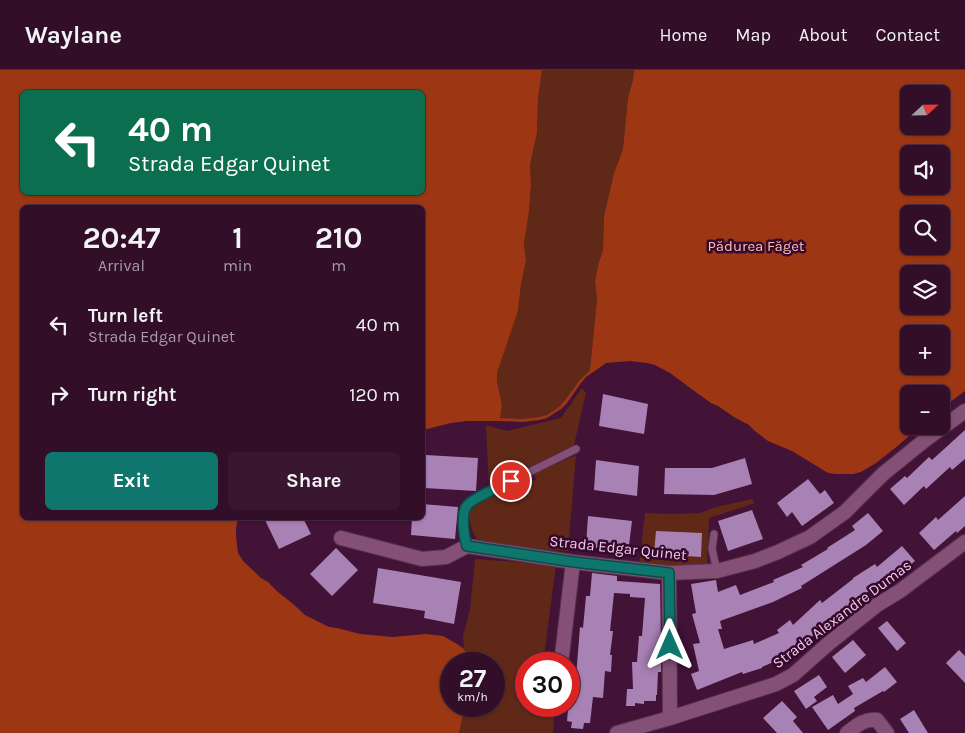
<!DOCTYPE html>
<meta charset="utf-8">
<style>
:root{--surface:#320e29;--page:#3a1731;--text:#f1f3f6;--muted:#a89ca8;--line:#4d2e46;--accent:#0f766e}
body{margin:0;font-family:Karla,sans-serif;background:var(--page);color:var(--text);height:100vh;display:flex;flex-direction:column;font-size:19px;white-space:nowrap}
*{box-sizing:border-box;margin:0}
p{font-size:16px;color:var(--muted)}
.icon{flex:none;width:28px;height:28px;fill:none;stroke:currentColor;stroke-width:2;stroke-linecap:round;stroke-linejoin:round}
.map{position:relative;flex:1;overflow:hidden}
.panel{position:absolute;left:20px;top:135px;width:405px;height:315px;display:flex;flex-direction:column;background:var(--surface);border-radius:8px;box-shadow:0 1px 4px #0004,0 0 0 1px var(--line)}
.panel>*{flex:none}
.banner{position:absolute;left:20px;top:20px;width:405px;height:105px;border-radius:8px;box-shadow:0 1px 4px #0004,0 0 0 1px var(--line);background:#0b6e4f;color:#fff;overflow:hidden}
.needle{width:32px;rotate:68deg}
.controls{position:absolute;left:900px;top:15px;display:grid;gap:10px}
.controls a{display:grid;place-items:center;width:50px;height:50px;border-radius:8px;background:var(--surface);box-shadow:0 1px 4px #0004,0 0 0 1px var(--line);font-size:25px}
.speed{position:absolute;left:440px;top:582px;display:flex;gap:10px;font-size:25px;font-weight:700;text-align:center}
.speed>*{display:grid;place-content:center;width:65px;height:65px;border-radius:50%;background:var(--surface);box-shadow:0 1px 4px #0004,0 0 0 1px var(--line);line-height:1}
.speed small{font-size:12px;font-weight:400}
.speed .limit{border:8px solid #d22;background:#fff;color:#111}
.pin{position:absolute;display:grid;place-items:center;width:42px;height:42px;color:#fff;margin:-21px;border:2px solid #fff;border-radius:50%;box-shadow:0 1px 5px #0007}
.me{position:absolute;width:55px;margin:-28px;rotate:0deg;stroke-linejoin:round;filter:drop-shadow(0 0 4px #0008)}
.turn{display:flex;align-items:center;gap:18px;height:105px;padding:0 25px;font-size:22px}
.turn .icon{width:65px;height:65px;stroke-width:2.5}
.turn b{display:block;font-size:35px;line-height:42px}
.eta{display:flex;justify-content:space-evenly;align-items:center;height:85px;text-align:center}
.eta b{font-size:30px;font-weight:700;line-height:35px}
.primary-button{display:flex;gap:10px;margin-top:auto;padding:10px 25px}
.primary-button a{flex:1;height:58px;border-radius:8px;background:var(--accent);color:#fff;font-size:20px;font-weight:700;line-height:58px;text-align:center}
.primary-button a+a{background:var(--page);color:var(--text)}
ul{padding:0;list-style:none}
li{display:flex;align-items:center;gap:15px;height:70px;padding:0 25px}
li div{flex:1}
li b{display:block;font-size:19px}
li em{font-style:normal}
header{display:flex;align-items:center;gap:30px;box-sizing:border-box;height:70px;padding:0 25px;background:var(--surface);border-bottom:1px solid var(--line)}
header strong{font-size:24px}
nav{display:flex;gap:28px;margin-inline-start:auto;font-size:18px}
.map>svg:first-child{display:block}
</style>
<header>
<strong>Waylane</strong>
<nav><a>Home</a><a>Map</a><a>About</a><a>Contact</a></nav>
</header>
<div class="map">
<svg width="965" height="663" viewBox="0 0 965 663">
<rect width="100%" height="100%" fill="#421337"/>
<!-- green -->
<g fill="#602816">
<path d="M542 0H634L633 10 628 27 623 79 614 103 604 146 603 180 598 195 595 212 597 229 590 300 579 311 569 325 559 337 547 345 539 347 523 349 500 348 502 335 497 311V303L518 241 521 214 526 191 524 174 529 141 531 115 530 95 537 63 538 29Z"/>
<path d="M582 318 586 323 574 375 489 417 486 355 507 361 561 348Z"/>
<path d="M576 385 568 481 515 478 477 469 473 463 467 442 489 427 524 409 526 414 536 409 533 404Z"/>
<path d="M752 429 755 433 709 448 707 499 639 496 645 443 671 444 700 443 716 437Z"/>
<path d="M475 489 556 495 545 578V594H526V636H555L553 663H459L465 636H494V594H469L468 586 464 579 463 566 470 540Z"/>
</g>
<!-- forest -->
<path fill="#9d3713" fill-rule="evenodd" d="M0 0H542L538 29 537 63 530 95 531 115 529 141 524 174 526 191 521 214 518 241 497 303V311L502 335 500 348 523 349 539 347 547 345 559 337 569 325 579 311 590 300 597 229 595 212 598 195 603 180 604 146 614 103 623 79 628 27 633 10 634 0H965V321L950 332 941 341V324H909V356H921L895 378 876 393 861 402 853 404H836L828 403 792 381 768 371 755 361 749 355 734 347 718 336 711 333 697 323 670 303 655 295 647 293 630 291 606 293 599 298 586 307 581 313 567 333 561 339 547 348 539 350 523 352 500 351H467L451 353 423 360 422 138H22V448H238L236 458V466L238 483 243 491 261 508 268 512 279 523 292 533 305 545 329 557 337 558 360 564 393 567 426 564 443 566 457 574 464 579 468 586 469 594H451V636H465L459 663H0ZM22 22H422V122H22ZM909 24H941V56H909ZM909 84H941V116H909ZM909 144H941V176H909ZM909 204H941V236H909ZM909 264H941V296H909Z"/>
<!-- building -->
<g fill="#a881b5">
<path d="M603 324 648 334 644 364 599 356Z"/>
<path d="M965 360V389L952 400 950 397 926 419 924 416 904 435 890 419 905 406 907 408 929 387 932 390Z"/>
<path d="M426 385 478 388 476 421 424 418Z"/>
<path d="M745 388 752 414 714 425 664 424 665 398H712Z"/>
<path d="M596 390 639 396 637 426 594 420Z"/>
<path d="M808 409 820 424 825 420 834 433 802 456 792 442 787 447 777 433Z"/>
<path d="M965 426V456L957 463 956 461 934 480 919 463 936 447 938 450Z"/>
<path d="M422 434 458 437 455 469 411 465 412 448H422Z"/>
<path d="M752 440 763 469 728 481 718 451Z"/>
<path d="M868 443 883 461 866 475 801 516 802 518 773 532 720 551 722 559H718L724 579 753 570 754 574 779 563 777 560 790 550 793 555 820 530 822 533 853 509V508L875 494 877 497 902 476 915 491 893 510 891 507 858 528 860 532 843 545 841 541 815 564 786 585 787 586 762 597V598L743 604 742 602 697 620 691 604 699 601 693 574 700 573 692 544 696 543 691 514 716 510 718 522 736 515 740 525 774 512 773 510 803 497 801 495 828 479 827 478 855 460 852 456Z"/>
<path d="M588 446 632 451 628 483 586 476Z"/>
<path d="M264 448H303L311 464 279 479Z"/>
<path d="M656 461 702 463 701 487 654 484Z"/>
<path d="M336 478 358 500 332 526 310 504Z"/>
<path d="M378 498 461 512 454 554 424 548 425 541 373 533Z"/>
<path d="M592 503 617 506V511L660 514 661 575 659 592H661V602H658L657 625H656V631H644V634L635 633V636H626L627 619H633L632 592H637L639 566H642L645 528 630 527V524L614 523 610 561H613L610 585H612L611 602 605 601 603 628 593 627 590 653H584L583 659 571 658 572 652 567 651 571 607H576L580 557 583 558 586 526H590Z"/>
<path d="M887 551 906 573 897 581 878 558Z"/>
<path d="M853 570 866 585 845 603 832 587Z"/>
<path d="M959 580 965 586V613L946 593Z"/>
<path d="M885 597 897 612 884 622 883 621 854 638 855 641 828 660 812 637 833 625 838 634 853 624 848 616 863 608 866 612Z"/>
<path d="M819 605 827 617 814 627 817 631 806 639 794 621Z"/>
<path d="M782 631 797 647 793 651 803 663H777L763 648Z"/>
<path d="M914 640 928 663H909L900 649Z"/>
</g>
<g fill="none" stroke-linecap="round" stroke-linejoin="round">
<defs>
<g id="lane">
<path d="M714 464 712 479 717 501"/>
<path d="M467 476C463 465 460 443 468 434L495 419 576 379"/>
</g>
<g id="street">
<path d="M341 468 422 489 446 487 467 476 573 492 669 503 717 501 755 491 778 482 810 467 845 442 883 404 925 370 965 341"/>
<path d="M669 503 670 648"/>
<path d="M561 594 573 492"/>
<path d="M617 663 670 648 776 614 793 605 828 574 877 535 900 521 965 472"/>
<path d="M847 663C856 656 865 648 877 650L887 663"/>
</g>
</defs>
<!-- lane casing -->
<use href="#lane" stroke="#56314d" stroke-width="9"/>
<!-- street casing -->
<use href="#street" stroke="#56314d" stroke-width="16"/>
<!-- lane -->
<use href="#lane" stroke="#845076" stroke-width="7"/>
<!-- street -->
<use href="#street" stroke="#845076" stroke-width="14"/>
</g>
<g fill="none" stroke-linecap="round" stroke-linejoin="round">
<defs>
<path id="route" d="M511 411C502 416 470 429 466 437 461 445 464 467 467 476L574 492 669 503 670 575"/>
</defs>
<!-- route casing -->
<use href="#route" stroke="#0a4d48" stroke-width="12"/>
<!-- route -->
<use href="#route" stroke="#0f766e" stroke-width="9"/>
</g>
<g text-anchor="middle" stroke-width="5" stroke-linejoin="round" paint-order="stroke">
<!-- park labels -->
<g font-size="15" fill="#fac1b0" stroke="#36082d">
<text x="756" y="181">Pădurea Făget</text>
</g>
<!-- street labels -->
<g font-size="15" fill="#edcee3" stroke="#36082d">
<text transform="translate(618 478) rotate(6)" y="5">Strada Edgar Quinet</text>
<text transform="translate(842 544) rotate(-37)" y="5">Strada Alexandre Dumas</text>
</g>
</g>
</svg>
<div class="controls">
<a><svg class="needle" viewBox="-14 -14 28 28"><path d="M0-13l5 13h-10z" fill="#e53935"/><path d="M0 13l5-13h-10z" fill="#a89ca8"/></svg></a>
<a><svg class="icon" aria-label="sound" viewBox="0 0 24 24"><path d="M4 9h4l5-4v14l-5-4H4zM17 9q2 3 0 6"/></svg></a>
<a><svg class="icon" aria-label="search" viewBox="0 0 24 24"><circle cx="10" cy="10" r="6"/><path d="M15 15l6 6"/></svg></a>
<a><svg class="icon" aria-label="layers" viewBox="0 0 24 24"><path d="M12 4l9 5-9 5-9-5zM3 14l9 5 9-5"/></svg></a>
<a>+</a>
<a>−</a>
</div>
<div class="speed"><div>27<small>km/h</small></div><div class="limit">30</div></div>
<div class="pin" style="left:511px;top:411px;background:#d93025"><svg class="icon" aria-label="arrive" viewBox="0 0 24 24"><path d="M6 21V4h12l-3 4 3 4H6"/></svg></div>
<svg class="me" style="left:670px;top:575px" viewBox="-20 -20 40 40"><path d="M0-17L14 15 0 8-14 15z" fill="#0f766e" stroke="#fff" stroke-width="4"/></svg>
<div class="banner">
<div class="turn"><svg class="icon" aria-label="left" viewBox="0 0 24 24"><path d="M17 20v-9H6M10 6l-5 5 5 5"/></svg><div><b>40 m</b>Strada Edgar Quinet</div></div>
</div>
<section class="panel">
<div class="eta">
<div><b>20:47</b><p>Arrival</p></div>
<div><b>1</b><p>min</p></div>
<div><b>210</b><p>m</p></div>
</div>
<ul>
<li><svg class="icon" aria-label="left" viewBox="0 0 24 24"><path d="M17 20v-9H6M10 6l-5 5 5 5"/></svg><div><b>Turn left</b><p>Strada Edgar Quinet</p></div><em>40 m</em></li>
<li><svg class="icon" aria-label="right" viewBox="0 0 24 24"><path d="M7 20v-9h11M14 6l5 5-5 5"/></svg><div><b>Turn right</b></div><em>120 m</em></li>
</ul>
<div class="primary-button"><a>Exit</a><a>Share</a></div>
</section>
</div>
